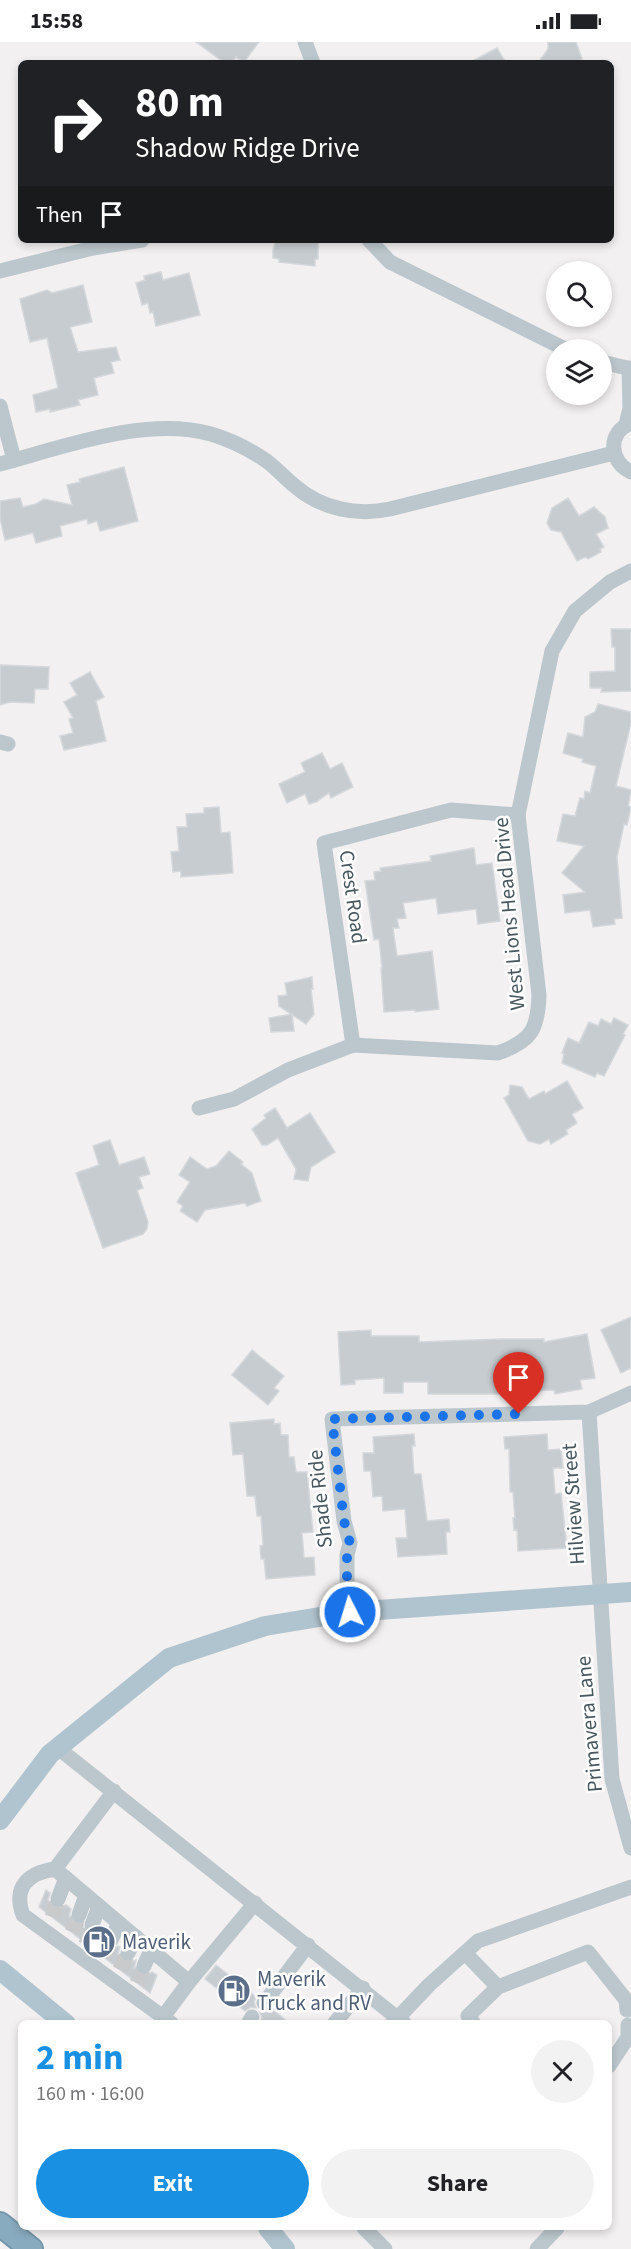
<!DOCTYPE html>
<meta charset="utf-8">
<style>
:root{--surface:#fff;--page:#f2f2f2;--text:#202124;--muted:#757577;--accent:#1a90e3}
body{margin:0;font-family:"Source Sans 3",sans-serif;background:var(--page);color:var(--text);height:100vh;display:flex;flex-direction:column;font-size:22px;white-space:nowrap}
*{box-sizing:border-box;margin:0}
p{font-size:20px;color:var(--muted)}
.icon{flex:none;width:33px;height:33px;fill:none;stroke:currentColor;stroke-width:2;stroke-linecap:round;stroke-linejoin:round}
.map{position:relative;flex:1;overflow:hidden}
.sheet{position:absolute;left:18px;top:1978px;width:594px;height:210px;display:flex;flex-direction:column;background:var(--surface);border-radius:9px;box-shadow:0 3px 9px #0003}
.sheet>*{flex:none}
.top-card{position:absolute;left:18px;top:18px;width:596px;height:183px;border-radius:9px;box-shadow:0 3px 9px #0003;background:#202124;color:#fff;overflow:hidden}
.buttons{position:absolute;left:546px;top:219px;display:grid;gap:12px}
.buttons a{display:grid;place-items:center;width:66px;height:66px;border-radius:50%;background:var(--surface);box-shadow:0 3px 9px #0003;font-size:30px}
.pin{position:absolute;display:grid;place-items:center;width:51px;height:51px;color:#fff;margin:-62px -26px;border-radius:50% 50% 50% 0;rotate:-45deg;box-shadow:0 0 6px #0007}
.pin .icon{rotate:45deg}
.me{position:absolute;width:66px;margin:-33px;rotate:355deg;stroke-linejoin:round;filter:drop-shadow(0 0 4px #0008)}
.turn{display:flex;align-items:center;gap:21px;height:126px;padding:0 18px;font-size:27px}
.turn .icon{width:78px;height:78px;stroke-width:2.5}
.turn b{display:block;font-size:42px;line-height:51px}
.then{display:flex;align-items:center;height:57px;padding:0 18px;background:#0003;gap:12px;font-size:22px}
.round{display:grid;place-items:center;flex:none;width:63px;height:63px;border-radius:32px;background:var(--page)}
.summary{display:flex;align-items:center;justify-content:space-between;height:102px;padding:0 18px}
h1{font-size:36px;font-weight:700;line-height:45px;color:var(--accent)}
.button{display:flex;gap:12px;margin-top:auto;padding:12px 18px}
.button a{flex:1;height:69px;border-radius:36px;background:var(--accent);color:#fff;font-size:24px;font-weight:700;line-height:69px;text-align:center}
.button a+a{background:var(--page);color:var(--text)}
.status{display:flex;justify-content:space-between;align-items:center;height:42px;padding:0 30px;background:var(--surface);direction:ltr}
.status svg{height:16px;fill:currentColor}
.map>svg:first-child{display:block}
</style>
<div class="status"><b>15:58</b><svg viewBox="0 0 49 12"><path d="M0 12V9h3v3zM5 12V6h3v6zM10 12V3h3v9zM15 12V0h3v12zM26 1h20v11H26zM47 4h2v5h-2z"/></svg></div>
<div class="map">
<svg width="631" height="2207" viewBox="0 0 631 2207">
<rect width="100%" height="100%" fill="#f3f0f1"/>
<!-- building -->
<g fill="#c7ccd0" stroke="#d4d8dc" stroke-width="1.5">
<path d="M196 0H259L244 20 236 15 231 21H225Z"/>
<path d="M548 0H576L582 17 574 21H538L548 7Z"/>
<path d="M497 6 506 21H469Z"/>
<path d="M276 198H318V217H315V224L279 220V217L273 216V208Z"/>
<path d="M161 230 163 238 189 231 200 273 156 284 153 270 150 271 148 261 142 263 136 241 145 238 144 234Z"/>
<path d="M83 243 92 280 70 285 78 310 116 305 120 318 111 320 114 331 94 336 98 353 78 358 80 363 50 370V367L36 370 33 353 58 346 47 296 30 300 20 257 47 248 52 251Z"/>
<path d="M124 425 138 479 100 489 97 479 88 482 87 477 60 484 62 494 36 501 33 491 5 498 0 476V459L20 456 23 465 36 462 44 457 72 463 67 443 80 440 79 437Z"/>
<path d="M568 456 579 474 594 465 605 475 608 486 596 492 604 505 600 507 601 510 588 517 585 515 577 519 561 490 551 488 547 481 552 466Z"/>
<path d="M611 587H631V649L601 650 602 646H590V630L615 629V605H612Z"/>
<path d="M0 623 49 625 48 647H35L34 661 10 660 0 663Z"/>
<path d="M90 630 104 655 96 659 106 699 64 708 60 694 73 691 69 677 73 676 64 660 77 653 70 641Z"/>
<path d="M598 662 631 670V681L616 744 631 748V750L628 764 631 765 627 783 624 782 617 815 622 876 614 877 615 882 593 885 590 868 565 871 563 853 585 850 562 831 584 804 557 799 563 772 575 774 580 756 584 757 585 749 590 751 596 724 582 720 583 717 563 711 568 691 583 695 585 675 595 670Z"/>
<path d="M322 711 330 727 342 721 353 745 331 756 329 751 316 760 309 762 305 752 287 761 279 742 305 730 301 721Z"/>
<path d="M219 765 221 791 230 790 233 831 181 835V829L173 830 171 810 179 809 177 785H187L186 772 204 771V766Z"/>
<path d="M474 806 476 823 492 821 500 879 478 882 476 867 438 872 436 856 403 861 406 876 397 877 399 886H393L397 914 432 909 439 967 415 970V968L384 970 381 926H382L379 897 374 898 365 839 375 838 374 830 381 829 380 826 431 819 430 814Z"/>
<path d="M312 935 313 947H311L314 972 306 982 279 964 278 954 287 953 285 941Z"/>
<path d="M292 972 294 989 271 990 269 976Z"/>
<path d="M614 976 628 983 623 992 625 993 604 1034 597 1031 595 1035 562 1021 564 1012 562 1011 568 996 579 1001 589 980 598 984 601 977 611 982Z"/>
<path d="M567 1039 583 1066 572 1072 577 1081 566 1088 568 1092 551 1102 549 1097 540 1102 528 1099 504 1056 509 1053 510 1043 522 1045 529 1057 544 1049 545 1052Z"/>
<path d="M275 1066 287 1086 310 1071 335 1110 311 1125 308 1139 294 1137 296 1127 278 1096 267 1103H262L252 1087 266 1076 264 1073Z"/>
<path d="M110 1098 119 1123 144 1115 150 1132 139 1135 143 1146 137 1148 148 1180 147 1187 143 1192 103 1206 76 1131 99 1123 93 1104Z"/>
<path d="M229 1109 243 1120 241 1122 252 1131 261 1159 247 1164 245 1161 205 1168 197 1180 180 1169 183 1164 177 1160 190 1140 179 1133 190 1115 207 1127 216 1124Z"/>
<path d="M631 1275V1326L621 1331 601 1288Z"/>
<path d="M371 1288V1294H419V1300L502 1297H544V1300L587 1292 595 1336 580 1338 582 1347 555 1352 554 1348 503 1350V1352H428V1340H403V1351H384V1336L355 1338V1342L341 1343 338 1290Z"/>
<path d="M252 1308 284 1334 274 1346 279 1349 268 1363 232 1333Z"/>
<path d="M274 1377V1382L280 1381 281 1393H288L289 1415H294L296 1430H307L313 1490 302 1491 304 1516 314 1515 315 1533 266 1537 264 1517H261L260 1504 263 1503 261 1474H257L255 1454H247L243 1412 233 1413 230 1381Z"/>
<path d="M414 1392 415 1404H412L414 1432H421L427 1479 449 1477 450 1490H446L447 1512 398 1515 396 1496H407L405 1467 383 1469 382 1454 373 1455 371 1429H364L363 1411H374L373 1395Z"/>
<path d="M547 1392 548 1408 561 1407 563 1426H553L555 1452 561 1451 567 1506 518 1509 517 1487 514 1488 513 1476H515L513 1450H510L509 1407H505L504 1395Z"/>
<path d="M46 1848 50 1851 48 1858 51 1864 59 1867 66 1863 71 1867 69 1874 72 1880 76 1882H83L84 1889 88 1892H94L99 1889 103 1892 101 1899 106 1906 112 1908 118 1904 120 1905 118 1912 123 1919 129 1921 136 1918 134 1926 140 1933 146 1934 152 1930 157 1933 150 1951 39 1865Z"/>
<path d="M216 1923 256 1955 254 1960 256 1966 251 1965 245 1969 205 1937Z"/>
<path d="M272 1967 290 1982 260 1981 262 1976 260 1970H267Z"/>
</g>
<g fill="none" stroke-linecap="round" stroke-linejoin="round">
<!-- minor-tunnel -->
<g stroke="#c8cacc" stroke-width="15" stroke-dasharray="15 8" stroke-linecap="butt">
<path d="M52 1875 58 1857"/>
<path d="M72 1890 79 1873"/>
<path d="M86 1902 92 1883"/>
<path d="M104 1916 111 1898"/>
<path d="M120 1928 128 1911"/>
<path d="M137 1941 144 1924"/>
</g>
<defs>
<path id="highway" d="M0 2182 31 2207"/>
</defs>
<!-- highway casing -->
<use href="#highway" stroke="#7496aa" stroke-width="26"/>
<!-- minor -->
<g stroke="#bcc7cd" stroke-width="15">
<path d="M305 0 313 21"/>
<path d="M369 198 390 220 567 308"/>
<path d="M0 229 93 206 142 198"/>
<path d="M602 320 631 327"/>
<path d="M0 364 14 418"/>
<path d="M631 381C607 390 609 420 631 430"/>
<path d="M626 383 630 366 629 326"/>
<path d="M0 422C64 405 145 374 211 392 231 398 251 408 268 420 278 428 286 437 296 445 322 467 357 474 390 467L614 411"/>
<path d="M0 700 8 702"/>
<path d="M353 1003 324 801 451 768 518 773"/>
<path d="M199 1066 234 1057 288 1028 353 1003 498 1011C531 999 538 988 539 953L518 773 552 609 575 569 610 540 631 529"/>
<path d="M589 1370 612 1737 631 1806"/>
<path d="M350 1570 347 1537V1513L350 1501 344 1479 332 1377 589 1370 631 1351"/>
<path d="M58 1706 405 1982"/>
<path d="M114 1749 55 1827 189 1940 255 1861"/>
<path d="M55 1827C27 1831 13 1846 23 1873L163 1975"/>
<path d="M58 1857 66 1836"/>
<path d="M79 1873 86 1853"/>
<path d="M92 1883 99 1864"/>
<path d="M111 1898 119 1881"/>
<path d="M128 1911 136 1895"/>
<path d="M465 1911 498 1945"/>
<path d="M144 1924 151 1908"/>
<path d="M264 1961 308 1903"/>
<path d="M172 1982 163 1975 189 1940"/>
<path d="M248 1982 252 1975"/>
<path d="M334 1982 363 1946"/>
<path d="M392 1982 429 1943 478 1899 631 1845"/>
<path d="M474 1982 468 1974 498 1945 588 1910 626 1958 627 1968"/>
<path d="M609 2024 628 1995V1983"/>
<path d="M364 2186 385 2207"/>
<path d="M537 2207 557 2186"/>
</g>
<!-- major -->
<g stroke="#b0c4cf" stroke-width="20">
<path d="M0 1778 50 1712 169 1616 265 1584 350 1570 631 1550"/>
<path d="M0 1928 66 1982"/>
<path d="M268 2186 285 2207"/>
</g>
<!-- highway -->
<use href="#highway" stroke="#89abbf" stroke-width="22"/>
</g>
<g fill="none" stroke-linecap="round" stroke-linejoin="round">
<!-- route -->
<path stroke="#1a73e8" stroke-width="10" stroke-dasharray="0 18" d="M350 1570 347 1537V1512L350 1501 344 1479 332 1377 519 1372"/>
</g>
<!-- icons -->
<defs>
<symbol id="fuel-disc" viewBox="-11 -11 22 22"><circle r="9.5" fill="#5c6f8a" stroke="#fff"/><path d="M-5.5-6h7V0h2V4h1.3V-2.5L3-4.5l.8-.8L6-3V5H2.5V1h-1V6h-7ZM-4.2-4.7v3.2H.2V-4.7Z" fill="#fff"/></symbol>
</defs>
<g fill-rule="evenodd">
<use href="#fuel-disc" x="80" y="1881" width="38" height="38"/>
<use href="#fuel-disc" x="215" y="1930" width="38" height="38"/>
</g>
<g text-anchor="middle" stroke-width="5" stroke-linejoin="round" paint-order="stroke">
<!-- street labels -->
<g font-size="21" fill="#48575e" stroke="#fff">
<text transform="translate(353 855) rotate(82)" y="7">Crest Road</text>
<text transform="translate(509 872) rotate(-95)" y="7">West Lions Head Drive</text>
<text transform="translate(320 1457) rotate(-96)" y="7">Shade Ride</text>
<text transform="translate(573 1462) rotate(-94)" y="7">Hilview Street</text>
<text transform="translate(589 1682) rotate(-95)" y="7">Primavera Lane</text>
</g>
<!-- service labels -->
<g font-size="21" fill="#4e5e75" stroke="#fff" text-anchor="start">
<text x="122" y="1907">Maverik</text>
<text x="257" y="1944">Maverik<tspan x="257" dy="24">Truck and RV</tspan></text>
</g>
</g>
</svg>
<div class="buttons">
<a><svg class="icon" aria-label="search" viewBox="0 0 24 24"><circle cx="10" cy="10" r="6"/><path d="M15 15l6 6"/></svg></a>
<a><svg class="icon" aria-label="layers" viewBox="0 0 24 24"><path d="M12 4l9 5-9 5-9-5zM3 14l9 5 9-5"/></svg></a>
</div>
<div class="pin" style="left:519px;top:1372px;background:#d93025"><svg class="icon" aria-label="arrive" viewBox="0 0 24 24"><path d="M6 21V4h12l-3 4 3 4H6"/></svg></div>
<svg class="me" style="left:350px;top:1570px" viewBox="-20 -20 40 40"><circle r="17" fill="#1a73e8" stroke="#fff" stroke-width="3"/><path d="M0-11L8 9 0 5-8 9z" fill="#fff"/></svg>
<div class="top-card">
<div class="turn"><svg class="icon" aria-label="right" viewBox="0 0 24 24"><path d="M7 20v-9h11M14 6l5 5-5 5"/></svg><div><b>80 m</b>Shadow Ridge Drive</div></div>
<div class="then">Then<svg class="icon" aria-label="arrive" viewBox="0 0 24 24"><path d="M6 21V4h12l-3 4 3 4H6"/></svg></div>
</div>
<section class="sheet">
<div class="summary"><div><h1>2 min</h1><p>160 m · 16:00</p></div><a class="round"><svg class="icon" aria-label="close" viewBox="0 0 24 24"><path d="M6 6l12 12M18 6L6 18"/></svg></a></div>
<div class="button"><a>Exit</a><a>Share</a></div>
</section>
</div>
